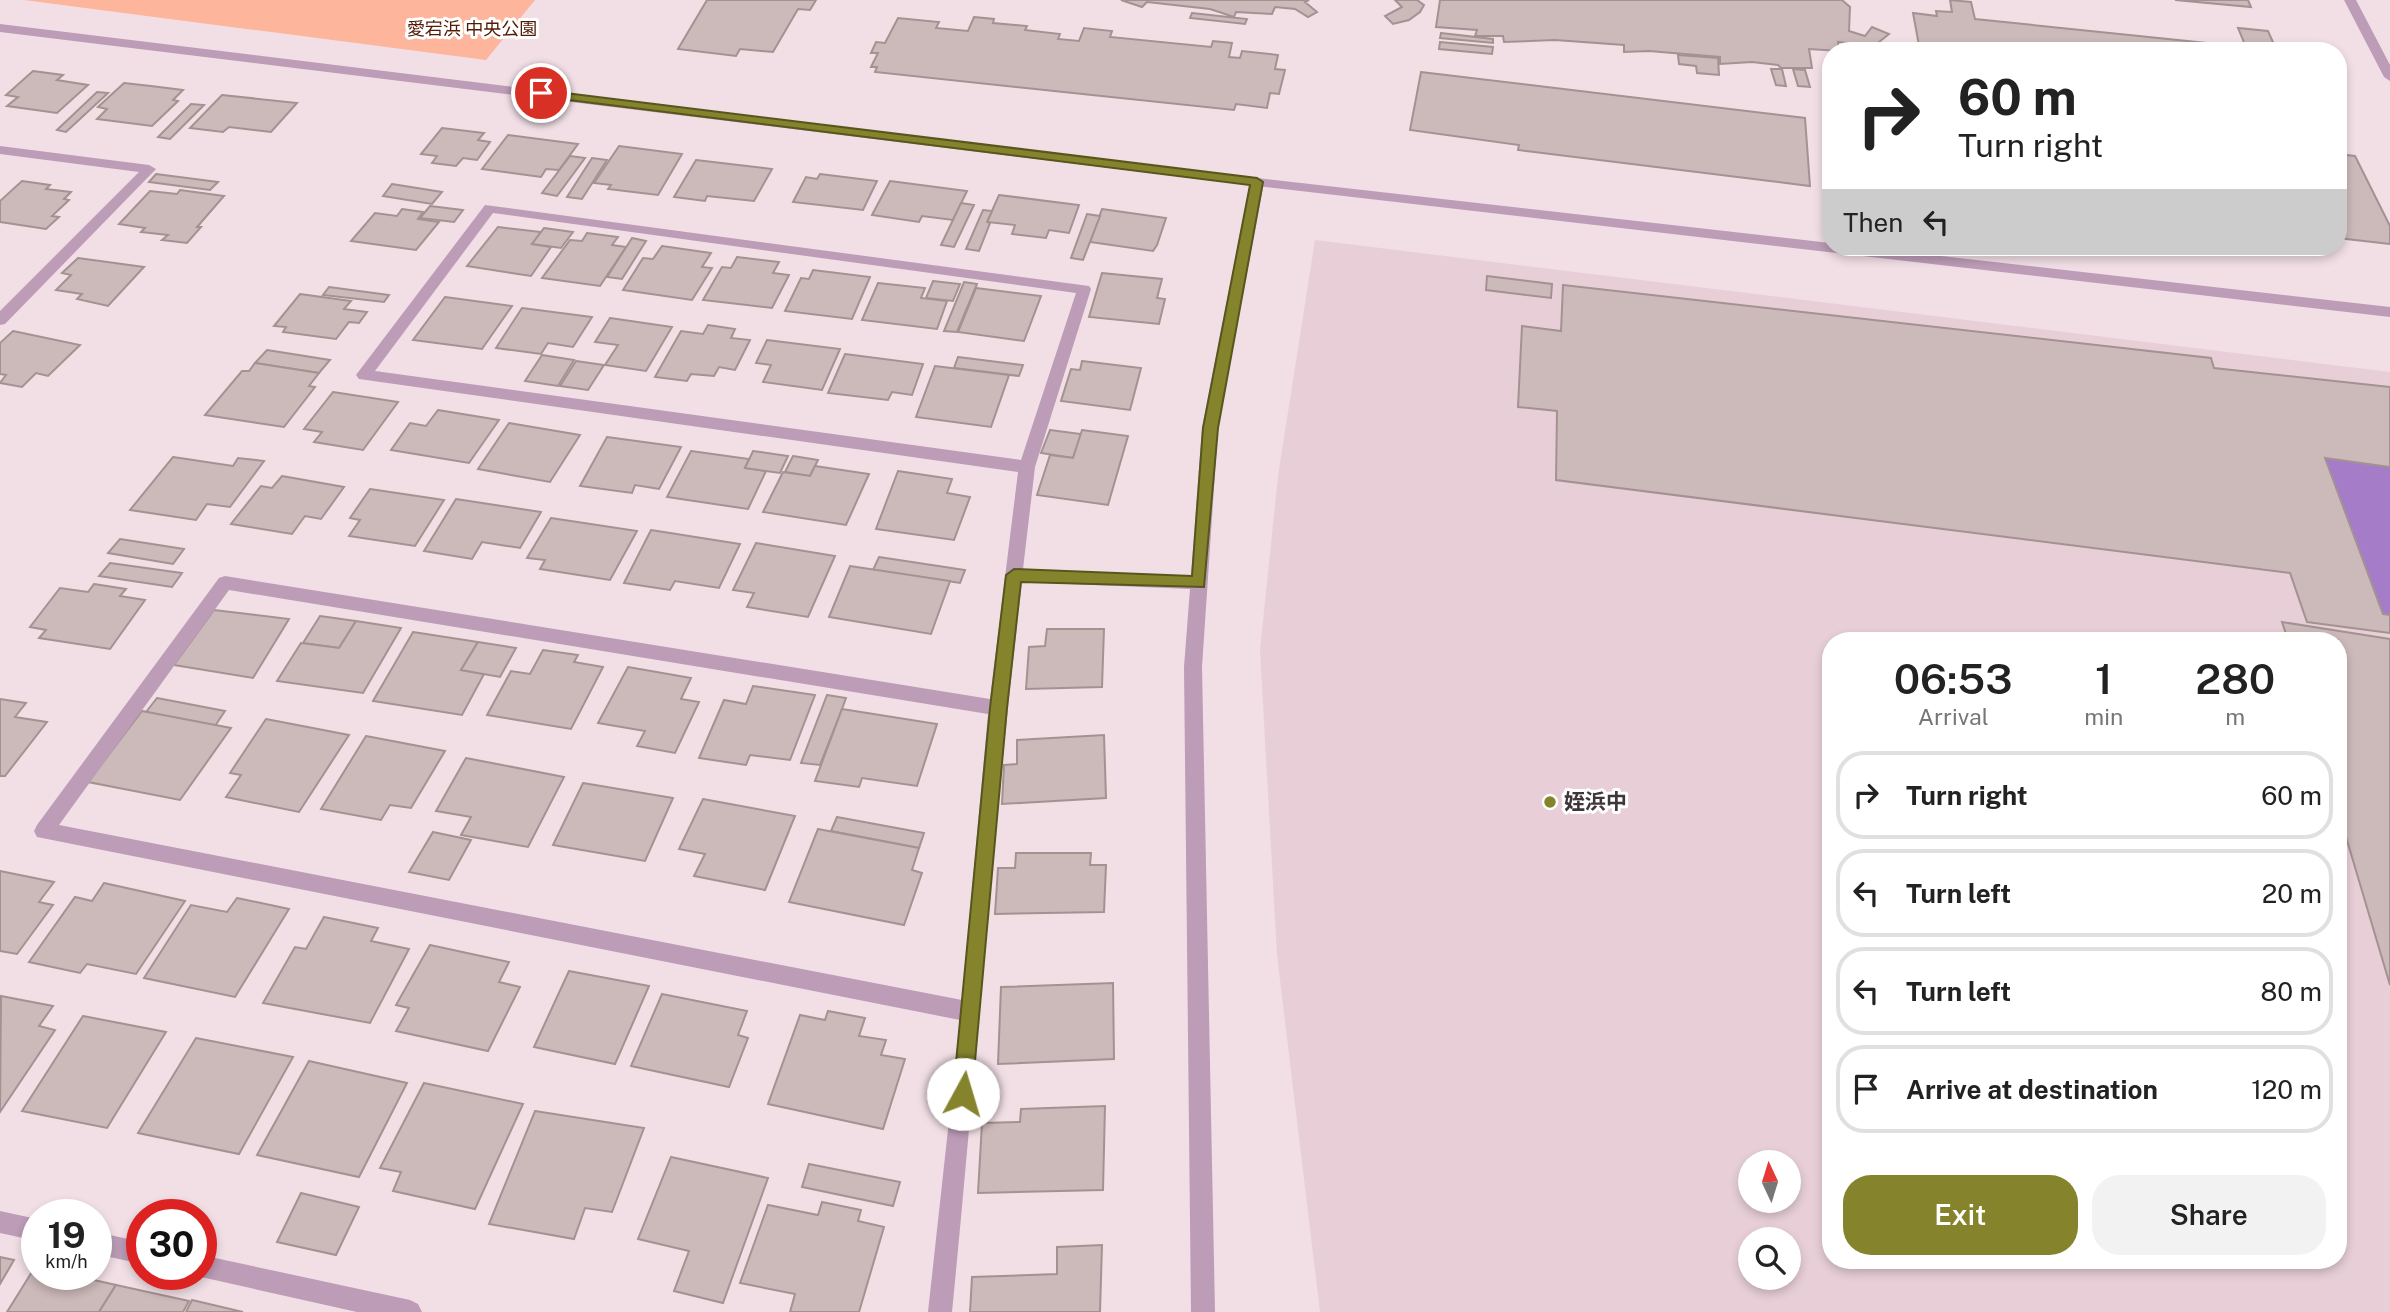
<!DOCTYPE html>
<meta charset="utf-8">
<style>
:root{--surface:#fff;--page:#f2f2f2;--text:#222;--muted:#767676;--line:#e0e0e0;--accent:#85842d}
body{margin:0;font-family:"Public Sans","Noto Sans JP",sans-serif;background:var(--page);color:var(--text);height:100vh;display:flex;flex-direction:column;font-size:26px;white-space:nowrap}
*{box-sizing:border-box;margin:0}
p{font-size:23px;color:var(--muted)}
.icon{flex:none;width:38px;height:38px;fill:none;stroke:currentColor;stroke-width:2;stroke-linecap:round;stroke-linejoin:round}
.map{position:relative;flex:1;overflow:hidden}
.drawer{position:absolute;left:1822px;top:632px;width:525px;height:637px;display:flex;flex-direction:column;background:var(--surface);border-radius:28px;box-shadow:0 4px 10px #0003}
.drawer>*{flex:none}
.hud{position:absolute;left:1822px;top:42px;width:525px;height:214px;border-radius:28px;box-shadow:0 4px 10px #0003;background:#fff;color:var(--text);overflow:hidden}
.needle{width:46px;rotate:356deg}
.controls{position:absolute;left:1738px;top:1150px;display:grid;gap:14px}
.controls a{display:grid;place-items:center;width:63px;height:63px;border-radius:50%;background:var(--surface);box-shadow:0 4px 10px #0003;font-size:35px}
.speed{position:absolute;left:21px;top:1199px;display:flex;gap:14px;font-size:35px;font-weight:700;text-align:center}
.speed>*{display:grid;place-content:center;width:91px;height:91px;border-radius:50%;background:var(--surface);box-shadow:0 4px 10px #0003;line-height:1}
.speed small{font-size:18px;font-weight:400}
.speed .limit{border:10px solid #d22;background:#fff;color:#111}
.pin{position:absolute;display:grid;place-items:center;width:60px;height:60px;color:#fff;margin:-30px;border:4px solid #fff;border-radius:50%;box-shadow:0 2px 7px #0007}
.me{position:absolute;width:77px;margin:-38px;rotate:6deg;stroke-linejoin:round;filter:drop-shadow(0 0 5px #0008)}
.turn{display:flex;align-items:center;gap:24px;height:147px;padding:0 21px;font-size:32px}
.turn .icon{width:91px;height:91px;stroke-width:2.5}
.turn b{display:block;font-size:49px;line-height:60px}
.then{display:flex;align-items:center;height:66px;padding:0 21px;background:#0003;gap:14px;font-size:26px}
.eta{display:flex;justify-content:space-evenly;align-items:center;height:119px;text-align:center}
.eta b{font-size:42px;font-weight:600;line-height:49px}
.primary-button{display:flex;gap:14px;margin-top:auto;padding:14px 21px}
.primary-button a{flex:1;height:80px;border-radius:28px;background:var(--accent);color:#fff;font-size:28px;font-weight:600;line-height:80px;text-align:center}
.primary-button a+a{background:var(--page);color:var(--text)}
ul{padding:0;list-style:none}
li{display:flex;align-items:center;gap:21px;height:88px;margin:0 14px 10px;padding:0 7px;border:4px solid var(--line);border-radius:28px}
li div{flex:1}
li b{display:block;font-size:26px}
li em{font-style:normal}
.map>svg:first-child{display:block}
</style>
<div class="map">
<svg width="2390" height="1312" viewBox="0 0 2390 1312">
<rect width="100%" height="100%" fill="#f1dfe5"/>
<!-- built -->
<path fill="#e8cfd7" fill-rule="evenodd" d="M1315 240 2390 372V1312H1320L1277 955 1260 650 1278 476ZM1830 640H2338V1260H1830ZM1750 1162H1788V1200H1750ZM1750 1239H1788V1278H1750Z"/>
<!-- green -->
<path fill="#fdb59c" d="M24 0H535L486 60Z"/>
<!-- water -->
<path fill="#a57cc7" d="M2325 458 2390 467V615L2383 614Z"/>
<!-- building -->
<g fill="#ccb9b9" stroke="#a49292" stroke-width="2">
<path d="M707 0H816L810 10 798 9 773 52 740 49 736 56 678 49Z"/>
<path d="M1121 0H1309L1305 2 1317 12 1308 17 1295 9 1275 7 1272 14 1236 12 1234 17 1210 9 1147 2 1142 7Z"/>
<path d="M1395 0H1417L1424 5 1420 12 1409 20 1393 24 1385 16 1402 7Z"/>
<path d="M1440 0H1842L1850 7 1849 31 1865 36 1872 27 1889 34 1874 46 1838 42 1839 51 1809 49 1812 68H1781L1778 65 1752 62 1720 64V57L1649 51 1624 52V45L1555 40 1504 42 1503 36H1475L1477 30 1436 27Z"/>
<path d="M1950 0 1971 2 1975 19 2246 47 2238 28 2268 31 2276 49 2295 51H1920L1913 13 1937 16 1936 11 1952 12Z"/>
<path d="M2175 0H2248L2251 7Z"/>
<path d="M1192 13 1247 19 1245 24 1190 18Z"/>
<path d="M974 17 994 19 993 23 1027 26 1025 30 1060 34 1058 39 1079 41 1084 28 1112 31 1110 37 1211 47 1213 41 1232 43 1229 57 1240 58 1242 51 1278 55 1275 69 1285 70 1279 94 1270 93 1267 108 1236 104 1234 110 875 72 877 67H871L878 53H871L876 42 885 43 898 18 939 22 936 28 968 31Z"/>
<path d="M1441 33 1493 39V43L1440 38Z"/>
<path d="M1440 42 1493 47 1492 54 1439 49Z"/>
<path d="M1678 55 1718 58 1719 75 1697 73 1696 66 1679 64Z"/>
<path d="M1771 69H1782L1786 86 1776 85Z"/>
<path d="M1793 69 1805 70 1810 87 1798 86Z"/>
<path d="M33 71 63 75 57 80 88 85 57 113 7 106 18 97 6 95Z"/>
<path d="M1421 72 1805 118 1810 186 1518 150 1519 145 1410 130Z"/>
<path d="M124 83 151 86 183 90 173 100 178 101 152 126 97 119 107 109 98 107Z"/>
<path d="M97 92 108 93 66 132 57 130Z"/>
<path d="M222 95 297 103 271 132 229 127 223 132 190 128Z"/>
<path d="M191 104 204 105 170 139 158 137Z"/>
<path d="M442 128 484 133 478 140 490 142 477 160 463 158 456 166 432 163 437 156 421 154Z"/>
<path d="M508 135 578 144 559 170 546 169 541 177 482 169Z"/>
<path d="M619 146 682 154 658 195 608 189 611 185 594 183Z"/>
<path d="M2338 154 2355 156 2390 226V244L2338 238Z"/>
<path d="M570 156 585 158 557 196 542 193Z"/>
<path d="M592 158 607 160 582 199 567 197Z"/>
<path d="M696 160 772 169 754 201 707 196 705 201 674 197Z"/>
<path d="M156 174 218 182 210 190 149 182Z"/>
<path d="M820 174 877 181 863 210 793 202 806 177 817 179Z"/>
<path d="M22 181 50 185 46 189 71 192 64 199 69 200 52 216 59 217 46 229 0 222V201Z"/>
<path d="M890 181 967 191 953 220 922 216 919 222 872 215Z"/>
<path d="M392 184 442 192 432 204 383 196Z"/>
<path d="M180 190 224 196 197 227H201L187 243 162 240 168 235 141 232 145 228 119 224 150 191 177 194Z"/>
<path d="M999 195 1079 205 1069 233 1049 230 1046 238 1012 234 1015 225 987 222Z"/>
<path d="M961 203 974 205 954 247 941 245Z"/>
<path d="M430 206 463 210 454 222 420 218Z"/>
<path d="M402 209 423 212 418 219 439 222 416 250 351 241 375 213 397 216Z"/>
<path d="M1102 209 1166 218 1157 245 1153 251 1090 242Z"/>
<path d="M983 210 992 211 987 222 990 223 979 251 966 249Z"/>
<path d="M1087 214 1100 216 1083 260 1071 258Z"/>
<path d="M498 227 541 232 532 244 551 247 531 276 467 266Z"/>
<path d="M544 228 573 232 561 248 532 244Z"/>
<path d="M587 233 618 237 612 245 626 247 600 286 542 278 570 240 582 241Z"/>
<path d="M632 238 646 241 622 279 607 277Z"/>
<path d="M662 246 711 253 702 267 712 268 692 300 623 290 643 258 653 259Z"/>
<path d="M737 257 779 262 773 273 789 275 772 308 703 300 722 267 731 268Z"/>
<path d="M78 258 144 267 108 306 77 299 82 294 56 290 71 275 62 273Z"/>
<path d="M813 270 870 277 852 319 785 311 801 278 809 279Z"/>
<path d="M1102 273 1162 279 1157 298 1165 299 1159 324 1089 317Z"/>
<path d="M1487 276 1552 284 1551 298 1486 290Z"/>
<path d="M933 281 960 284 953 301 926 298Z"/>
<path d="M964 282 977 284 957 332 944 331Z"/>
<path d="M878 283 925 288 921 298 947 301 937 329 862 320Z"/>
<path d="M1563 285 2211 358 2214 368 2390 387V467L2325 458 2383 614 2390 615V633L2307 622 2290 573 1556 480 1557 411 1518 407 1522 326 1561 331Z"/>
<path d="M329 287 389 295 384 302 323 295Z"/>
<path d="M976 288 1041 296 1024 341 958 332Z"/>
<path d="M300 294 351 301 344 309 367 312 359 323 349 322 336 339 283 332 286 327 274 326Z"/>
<path d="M445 297 512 306 482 349 413 340Z"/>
<path d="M522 308 592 317 573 347 548 343 541 354 496 348Z"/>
<path d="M610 318 672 327 646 371 605 365 618 345 595 342Z"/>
<path d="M708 325 735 329 731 338 750 340 735 370 719 367 714 376 691 374 687 381 655 377 681 331 703 334Z"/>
<path d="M13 331 80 345 48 376 36 373 22 387 0 383 6 375 0 374V343Z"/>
<path d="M767 340 840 349 822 390 763 382 771 365 756 363Z"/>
<path d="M267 350 330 360 319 373 255 363Z"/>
<path d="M845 354 923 364 912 395 892 392 888 400 828 393Z"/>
<path d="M542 355 574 360 558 386 525 381Z"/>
<path d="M958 357 1023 365 1019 376 954 368Z"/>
<path d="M576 361 604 365 588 390 560 386Z"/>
<path d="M1082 361 1141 368 1130 410 1061 401 1071 369 1080 370Z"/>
<path d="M255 363 319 373 309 386 315 387 284 427 205 415 242 371H249Z"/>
<path d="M935 366 1009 375 991 427 916 417Z"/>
<path d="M333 392 398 402 363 450 314 442 322 432 304 429Z"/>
<path d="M438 410 499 420 469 463 391 450 410 423 426 426Z"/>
<path d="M509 423 580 435 550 482 478 469Z"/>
<path d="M1050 430 1081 434 1073 458 1041 453Z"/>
<path d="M1082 430 1128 436 1108 505 1037 495 1050 455 1073 458Z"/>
<path d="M607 437 681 447 659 489 635 485 632 493 580 486Z"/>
<path d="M691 451 749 459 745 468 766 471 748 509 667 497Z"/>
<path d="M753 451 788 456 780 473 745 468Z"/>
<path d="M793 456 818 460 810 476 785 472Z"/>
<path d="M173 457 233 466 238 458 264 461 230 507 207 504 196 520 130 510Z"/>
<path d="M815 466 869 474 846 525 763 512 783 472 810 476Z"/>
<path d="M898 471 952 479 947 493 970 497 954 540 876 529Z"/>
<path d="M282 476 344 487 321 519 305 516 292 534 231 524 261 486 272 488Z"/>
<path d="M370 489 444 500 415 546 349 536 360 520 350 518Z"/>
<path d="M456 499 541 512 520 548 482 542 472 559 424 551Z"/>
<path d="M551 518 637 531 610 580 540 569 545 560 527 558Z"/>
<path d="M651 530 740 544 719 588 675 581 670 590 624 583Z"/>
<path d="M120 539 184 549 173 564 108 553Z"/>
<path d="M756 543 835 556 808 617 747 607 754 593 733 590Z"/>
<path d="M879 557 965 570 960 583 873 570Z"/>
<path d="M110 563 182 573 172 587 99 576Z"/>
<path d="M850 566 950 581 931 634 829 617Z"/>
<path d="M94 584 126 589 120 596 145 600 110 649 39 638 46 630 30 627 60 588 88 592Z"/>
<path d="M214 610 289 619 253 678 174 665Z"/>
<path d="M320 616 356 621 339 648 303 643Z"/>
<path d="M356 621 401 628 363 693 277 681 301 643 339 648Z"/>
<path d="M2282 622 2390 639V985L2338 810V640H2288Z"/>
<path d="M1047 629H1104L1102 687 1026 689 1029 647 1045 646Z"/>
<path d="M413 632 478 642 461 670 484 674 462 715 373 701Z"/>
<path d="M478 642 516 648 500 677 461 670Z"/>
<path d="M543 650 578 655 574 662 603 667 571 729 487 715 511 671 530 674Z"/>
<path d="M628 667 691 678 681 699 699 702 675 753 637 746 645 731 598 723Z"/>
<path d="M753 686 815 695 790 760 750 755 746 765 699 758 724 700 746 704Z"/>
<path d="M827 695 846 698 842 709 820 765 801 763Z"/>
<path d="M157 698 225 711 215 726 146 712Z"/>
<path d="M0 699 26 703 15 717 47 722 5 776H0Z"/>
<path d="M842 709 937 724 917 786 862 778 859 787 815 781Z"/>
<path d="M142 711 231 728 180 800 88 782Z"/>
<path d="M266 719 349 735 299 812 226 797 241 775 230 773Z"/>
<path d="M1104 735 1106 798 1002 804 1004 765 1017 764V740Z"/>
<path d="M366 736 445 751 411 808 390 805 381 820 321 809Z"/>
<path d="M466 758 564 777 528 847 461 835 471 817 436 811Z"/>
<path d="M583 783 673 798 645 861 553 845Z"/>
<path d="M703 799 795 816 765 890 694 876 705 854 679 849Z"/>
<path d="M837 817 924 833 919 848 831 831Z"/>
<path d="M818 829 919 848 912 870 922 873 904 925 789 902Z"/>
<path d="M433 832 471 840 449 880 409 872Z"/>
<path d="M1016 853H1091L1090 865H1106L1104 912 995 914 998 868H1015Z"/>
<path d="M0 871 54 882 39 902 53 905 17 954 0 951Z"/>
<path d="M104 883 185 901 136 974 87 964 80 973 29 962 75 897 92 901Z"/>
<path d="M237 898 289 909 235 997 144 978 191 905 227 912Z"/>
<path d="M324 917 378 928 371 941 409 949 370 1023 263 1003 295 947 306 949Z"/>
<path d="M430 945 509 962 499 982 520 987 488 1051 396 1031 409 1008 396 1005Z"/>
<path d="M569 971 649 986 615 1064 534 1047Z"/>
<path d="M1113 983 1114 1059 998 1064 1001 987Z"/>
<path d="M662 994 747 1011 738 1035 748 1038 729 1087 631 1066Z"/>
<path d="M1 996 53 1006 39 1026 55 1030 0 1112Z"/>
<path d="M828 1011 865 1018 859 1036 886 1040 881 1055 905 1059 883 1129 768 1104 800 1015 825 1020Z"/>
<path d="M83 1016 166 1032 107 1128 22 1111Z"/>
<path d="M196 1038 293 1057 239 1154 138 1133Z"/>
<path d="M309 1061 407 1083 359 1177 257 1155Z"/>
<path d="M424 1083 523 1104 475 1209 393 1191 401 1172 380 1168Z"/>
<path d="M1105 1106 1103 1190 978 1193 982 1123 1020 1122 1021 1109Z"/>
<path d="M535 1111 644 1128 612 1212 585 1208 574 1239 489 1224Z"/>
<path d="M671 1157 768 1178 723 1303 674 1291 689 1251 638 1239Z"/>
<path d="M809 1164 900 1182 893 1206 802 1187Z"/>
<path d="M301 1193 359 1207 336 1255 277 1242Z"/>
<path d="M822 1202 861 1210 858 1221 884 1227 859 1312H790L795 1294 740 1283 768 1205 818 1215Z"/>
<path d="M1102 1245 1100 1312H970L972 1277 1057 1274V1247Z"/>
<path d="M0 1257 14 1260 0 1284Z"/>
<path d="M35 1267 37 1274H67L116 1285 99 1312H7Z"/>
<path d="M116 1285 189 1301 183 1312H99Z"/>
<path d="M192 1300 243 1312H186Z"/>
</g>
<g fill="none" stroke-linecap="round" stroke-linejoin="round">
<!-- minor -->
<g fill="#bc9cb7" fill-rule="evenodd">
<path d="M2344 0H2356L2390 65V81L2384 77Z"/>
<path d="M0 146 149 165 156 169 5 324 0 325V311L139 172 0 154Z"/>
<path d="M1257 178 1264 182 1218 428 1202 667 1215 1312H1191L1184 667 1190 589 1022 582C993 825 976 1069 952 1312H928L960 1020 37 837 34 831 37 825 219 578 225 576 990 699 1018 472 359 379 356 375 359 371 485 205 1089 286 1091 289 1035 467 1023 569 1191 576 1202 428 1250 182ZM493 213 1076 293 1021 460 375 371ZM229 590 988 714 962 1000 59 825Z"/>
<path d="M0 1211 37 1219V1241L0 1233Z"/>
<path d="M96 1232 142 1242V1264L96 1254Z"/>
<path d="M201 1255 410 1300 418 1304 422 1312H357L201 1277 193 1274H201Z"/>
</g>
<!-- tertiary -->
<path fill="#bc9cb7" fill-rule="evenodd" d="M0 24 1257 178 1830 243V247H1862L2390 307V317L1257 186 0 32Z"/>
</g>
<!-- route -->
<path fill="#85842d" stroke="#56561d" stroke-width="2" d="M541 90 1257 178 1263 182 1218 428 1204 587 1021 582 1007 708 972 1094 970 1101 963 1104 956 1101 953 1094 990 708 1006 575 1014 569 1192 576 1203 428 1250 185 537 96V91Z"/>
<!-- markers -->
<circle fill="#85842d" stroke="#fff" stroke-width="2.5" cx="1550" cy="802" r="7"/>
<g text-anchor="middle" stroke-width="6" stroke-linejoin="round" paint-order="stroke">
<!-- far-park labels -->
<g font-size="18" fill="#521b05" stroke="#fff">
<text x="472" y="35">愛宕浜 中央公園</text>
</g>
<!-- poi labels -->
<g font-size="21" font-weight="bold" fill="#3e3639" stroke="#fff" text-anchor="start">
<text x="1564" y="809">姪浜中</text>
</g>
</g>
</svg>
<div class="controls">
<a><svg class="needle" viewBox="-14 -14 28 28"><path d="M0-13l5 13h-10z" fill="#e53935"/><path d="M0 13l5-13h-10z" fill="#767676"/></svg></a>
<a><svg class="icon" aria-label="search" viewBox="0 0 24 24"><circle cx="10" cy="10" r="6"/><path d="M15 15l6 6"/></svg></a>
</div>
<div class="speed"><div>19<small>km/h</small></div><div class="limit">30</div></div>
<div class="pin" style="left:541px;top:93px;background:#d93025"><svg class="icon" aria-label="arrive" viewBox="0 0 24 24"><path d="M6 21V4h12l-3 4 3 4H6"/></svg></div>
<svg class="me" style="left:963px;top:1094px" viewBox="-20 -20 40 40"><circle r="19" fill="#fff"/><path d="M0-13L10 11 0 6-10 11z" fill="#85842d"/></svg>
<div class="hud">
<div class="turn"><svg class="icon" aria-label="right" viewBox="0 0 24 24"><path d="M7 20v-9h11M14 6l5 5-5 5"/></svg><div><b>60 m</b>Turn right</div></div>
<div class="then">Then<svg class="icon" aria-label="left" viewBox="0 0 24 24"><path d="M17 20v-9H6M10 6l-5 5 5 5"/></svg></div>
</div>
<section class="drawer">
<div class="eta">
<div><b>06:53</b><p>Arrival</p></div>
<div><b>1</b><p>min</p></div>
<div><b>280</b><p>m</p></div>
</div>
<ul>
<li><svg class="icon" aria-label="right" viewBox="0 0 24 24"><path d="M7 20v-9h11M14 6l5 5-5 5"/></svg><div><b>Turn right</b></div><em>60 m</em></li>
<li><svg class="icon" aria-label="left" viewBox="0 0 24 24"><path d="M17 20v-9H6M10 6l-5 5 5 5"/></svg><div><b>Turn left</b></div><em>20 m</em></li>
<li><svg class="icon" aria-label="left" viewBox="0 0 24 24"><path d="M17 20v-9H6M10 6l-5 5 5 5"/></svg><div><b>Turn left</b></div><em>80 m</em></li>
<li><svg class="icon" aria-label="arrive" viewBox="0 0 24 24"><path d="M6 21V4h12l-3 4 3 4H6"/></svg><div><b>Arrive at destination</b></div><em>120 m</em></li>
</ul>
<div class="primary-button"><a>Exit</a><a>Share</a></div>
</section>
</div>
